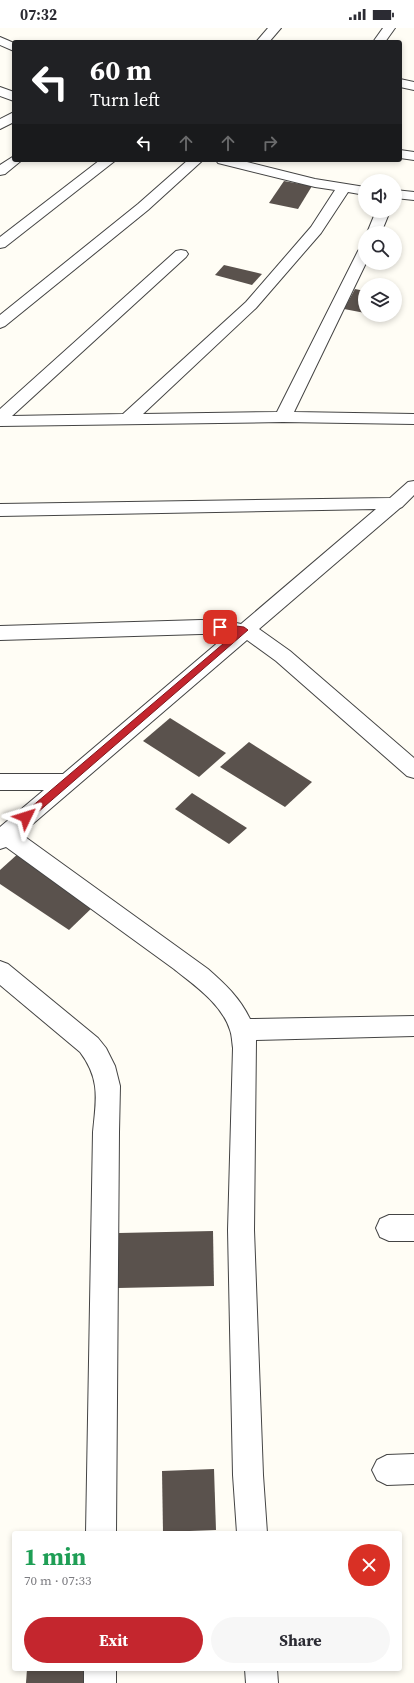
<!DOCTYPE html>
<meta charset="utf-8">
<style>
:root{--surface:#fff;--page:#f7f7f7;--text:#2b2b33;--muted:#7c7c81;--accent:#c4262e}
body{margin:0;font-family:"Source Serif 4",serif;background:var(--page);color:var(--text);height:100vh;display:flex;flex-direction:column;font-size:15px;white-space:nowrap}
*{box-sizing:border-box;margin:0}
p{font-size:13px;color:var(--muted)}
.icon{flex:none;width:22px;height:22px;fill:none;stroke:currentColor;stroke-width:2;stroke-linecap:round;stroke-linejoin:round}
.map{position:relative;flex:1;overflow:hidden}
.details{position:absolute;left:12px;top:1503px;width:390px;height:140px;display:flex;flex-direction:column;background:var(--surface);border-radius:4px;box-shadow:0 2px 6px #0003}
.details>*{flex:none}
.guide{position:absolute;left:12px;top:12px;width:390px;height:122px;border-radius:4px;box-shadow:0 2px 6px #0003;background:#202124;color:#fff;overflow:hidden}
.tools{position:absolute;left:358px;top:146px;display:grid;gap:8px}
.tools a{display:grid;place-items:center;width:44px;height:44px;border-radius:50%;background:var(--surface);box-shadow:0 2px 6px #0003;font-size:20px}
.pin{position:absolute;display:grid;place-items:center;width:34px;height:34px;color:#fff;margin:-17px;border-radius:8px;box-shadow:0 2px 6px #0006}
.me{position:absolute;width:44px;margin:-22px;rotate:49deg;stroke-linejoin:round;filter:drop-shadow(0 0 3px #0008)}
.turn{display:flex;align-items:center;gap:14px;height:84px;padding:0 12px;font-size:18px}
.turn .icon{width:52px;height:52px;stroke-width:2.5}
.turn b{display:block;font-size:28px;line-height:34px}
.lanes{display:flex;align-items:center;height:38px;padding:0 12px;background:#0003;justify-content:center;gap:20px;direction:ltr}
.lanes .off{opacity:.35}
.round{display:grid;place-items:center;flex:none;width:42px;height:42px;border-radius:21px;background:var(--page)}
.head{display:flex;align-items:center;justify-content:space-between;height:68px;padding:0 12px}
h1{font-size:24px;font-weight:700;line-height:30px;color:#1e9e55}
.primary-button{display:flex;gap:8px;margin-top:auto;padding:8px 12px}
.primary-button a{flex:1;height:46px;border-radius:24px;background:var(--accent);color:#fff;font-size:16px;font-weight:700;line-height:46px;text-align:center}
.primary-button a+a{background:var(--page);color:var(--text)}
.status{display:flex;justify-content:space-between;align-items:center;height:28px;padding:0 20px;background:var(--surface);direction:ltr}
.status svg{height:11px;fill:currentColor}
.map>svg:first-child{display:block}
</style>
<div class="status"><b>07:32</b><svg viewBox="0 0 49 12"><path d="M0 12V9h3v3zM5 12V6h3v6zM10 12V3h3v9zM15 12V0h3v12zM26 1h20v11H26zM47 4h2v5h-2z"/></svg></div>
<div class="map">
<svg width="414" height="1655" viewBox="0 0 414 1655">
<rect width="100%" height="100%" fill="#fffdf5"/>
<!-- building -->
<g fill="#5a524d">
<path d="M284 153 312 158 298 181 269 175Z"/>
<path d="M224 237 262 246 252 257 215 247Z"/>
<path d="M355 261 365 263V285L344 281Z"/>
<path d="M170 690 226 725 199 749 143 713Z"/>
<path d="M249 714 312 754 285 779 220 739Z"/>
<path d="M192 765 247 800 229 816 175 781Z"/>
<path d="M20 824 97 875 69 902 0 856V842Z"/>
<path d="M213 1203 214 1258 118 1260 119 1205Z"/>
<path d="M214 1441 216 1502 163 1504 162 1443Z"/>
<path d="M27 1641H84V1655H26Z"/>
</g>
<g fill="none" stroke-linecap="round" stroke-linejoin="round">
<defs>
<g id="street">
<path d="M268 0H281L269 14H256Z"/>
<path d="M383 0H395L385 14H373Z"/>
<path d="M0 9 14 15V23L0 17Z"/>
<path d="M400 51 414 54V62L400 59Z"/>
<path d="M0 59 14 64V73L0 68Z"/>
<path d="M14 84V94L0 101V91Z"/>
<path d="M400 122 414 124V132L400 130Z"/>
<path d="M14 128V132H22L5 146 0 147V137Z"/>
<path d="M100 132H116L5 219 0 220V209Z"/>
<path d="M188 132H203L148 182 5 298 0 300V287L138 176Z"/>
<path d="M216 132H239L315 151 365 159V167L348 164 321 205 256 280 143 386 277 384 358 223 360 220 365 219V235H366L294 384 414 386V396L283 394 0 398V381L176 223 181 222 186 223 188 226 186 229 12 388 123 386 246 274 311 199 335 162 315 159 218 135Z"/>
<path d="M395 162 414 164V172L395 170Z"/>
<path d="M376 183H390L381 205H367Z"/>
<path d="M414 453V467L402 479 400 480 259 601 290 623 414 730V750L407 748 276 633 247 612 21 806 208 941C225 956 240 970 250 991L414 988V1008L256 1012 254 1202 263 1447 267 1505H237L233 1447 228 1202 233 1020C232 1014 232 1007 230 1002 222 976 194 957 174 941L6 819 0 821V799L44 762H0V746H63L228 606H201L0 612V598L201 592 227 593 241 596 376 481 0 488V476L390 470 408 454Z"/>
<path d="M0 933 8 936 98 1010 106 1020 115 1038 120 1058 119 1104 116 1505H86L93 1104C96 1072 101 1052 80 1024L0 957Z"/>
<path d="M389 1187H414V1213H389L380 1209 376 1200 380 1191Z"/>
<path d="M414 1426V1456L387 1457 377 1452 372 1442 377 1432 387 1427Z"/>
<rect x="84" y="1641" width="32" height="14"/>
<path d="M245 1641H277L278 1655H246Z"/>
</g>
</defs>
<!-- street casing -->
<use href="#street" stroke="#444" stroke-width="2"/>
<!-- street -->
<use href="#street" fill="#fff" fill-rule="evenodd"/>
</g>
<!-- route -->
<path fill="#c4262e" stroke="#7f191e" d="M220 596 244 599 248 602 30 791H23L22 789 23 786 237 604 217 601V597Z"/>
</svg>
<div class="tools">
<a><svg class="icon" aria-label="sound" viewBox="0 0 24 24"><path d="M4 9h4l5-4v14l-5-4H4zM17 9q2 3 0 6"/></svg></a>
<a><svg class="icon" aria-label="search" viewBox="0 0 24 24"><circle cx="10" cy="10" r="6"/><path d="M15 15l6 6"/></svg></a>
<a><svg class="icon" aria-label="layers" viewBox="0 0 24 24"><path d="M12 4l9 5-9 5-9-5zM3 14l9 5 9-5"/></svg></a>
</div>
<div class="pin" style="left:220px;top:599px;background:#d93025"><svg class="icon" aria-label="arrive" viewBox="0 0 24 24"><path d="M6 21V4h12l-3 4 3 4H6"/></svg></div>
<svg class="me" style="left:26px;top:789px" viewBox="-20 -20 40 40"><path d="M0-17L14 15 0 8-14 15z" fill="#c4262e" stroke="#fff" stroke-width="4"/></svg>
<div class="guide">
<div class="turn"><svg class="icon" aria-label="left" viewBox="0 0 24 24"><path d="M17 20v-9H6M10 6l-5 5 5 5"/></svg><div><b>60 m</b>Turn left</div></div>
<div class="lanes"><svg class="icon" aria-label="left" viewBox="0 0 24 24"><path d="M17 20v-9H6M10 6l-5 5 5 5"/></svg><svg class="icon off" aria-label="ahead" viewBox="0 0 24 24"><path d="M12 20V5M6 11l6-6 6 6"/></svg><svg class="icon off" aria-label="ahead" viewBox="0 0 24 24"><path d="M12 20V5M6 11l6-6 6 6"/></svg><svg class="icon off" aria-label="right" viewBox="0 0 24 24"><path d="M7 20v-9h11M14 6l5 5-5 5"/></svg></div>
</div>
<section class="details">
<div class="head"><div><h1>1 min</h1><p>70 m · 07:33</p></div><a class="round" style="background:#d93025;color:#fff"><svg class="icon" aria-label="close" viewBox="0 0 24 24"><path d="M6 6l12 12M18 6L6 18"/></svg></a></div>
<div class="primary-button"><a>Exit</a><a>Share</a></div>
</section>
</div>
